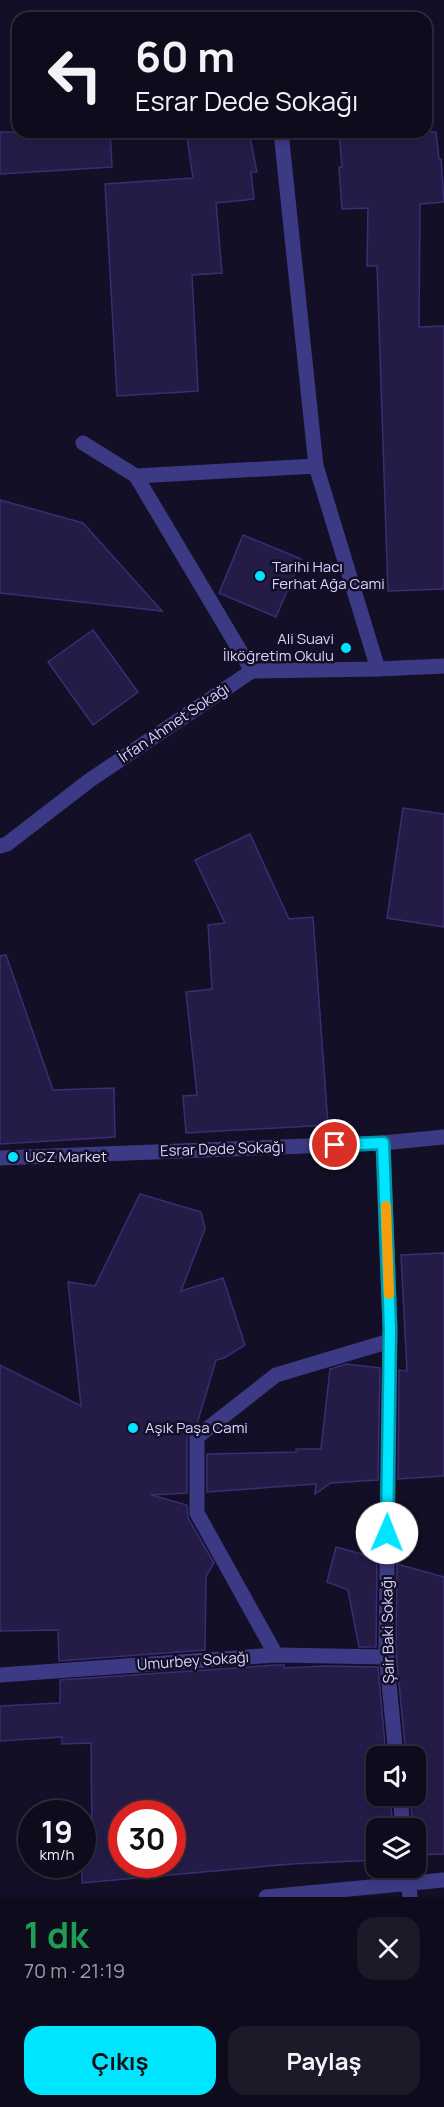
<!DOCTYPE html>
<html lang="tr">
<meta charset="utf-8">
<style>
:root{--surface:#0e0b1c;--page:#1c1929;--text:#f1f3f6;--muted:#9b9ba3;--line:#2e2b3b;--accent:#00e5ff}
body{margin:0;font-family:Manrope,sans-serif;background:var(--page);color:var(--text);height:100vh;display:flex;flex-direction:column;font-size:22px;white-space:nowrap}
*{box-sizing:border-box;margin:0}
p{font-size:20px;color:var(--muted)}
.icon{flex:none;width:33px;height:33px;fill:none;stroke:currentColor;stroke-width:2;stroke-linecap:round;stroke-linejoin:round}
.map{position:relative;height:1897px;overflow:hidden}
.panel{display:flex;flex-direction:column;background:var(--surface);flex:1}
.panel>*{flex:none}
.top-card{position:absolute;left:12px;top:12px;width:420px;height:126px;border-radius:18px;box-shadow:0 3px 9px #0003,0 0 0 2px var(--line);background:#0e0b1c;color:var(--text);overflow:hidden}
.tools{position:absolute;left:366px;top:1746px;display:grid;gap:12px}
.tools a{display:grid;place-items:center;width:60px;height:60px;border-radius:12px;background:var(--surface);box-shadow:0 3px 9px #0003,0 0 0 2px var(--line);font-size:30px}
.speed{position:absolute;left:18px;top:1800px;display:flex;gap:12px;font-size:30px;font-weight:700;text-align:center}
.speed>*{display:grid;place-content:center;width:78px;height:78px;border-radius:50%;background:var(--surface);box-shadow:0 3px 9px #0003,0 0 0 2px var(--line);line-height:1}
.speed small{font-size:15px;font-weight:400}
.speed .limit{border:9px solid #d22;background:#fff;color:#111}
.pin{position:absolute;display:grid;place-items:center;width:51px;height:51px;color:#fff;margin:-26px;border:3px solid #fff;border-radius:50%;box-shadow:0 2px 6px #0007}
.me{position:absolute;width:66px;margin:-33px;rotate:1deg;stroke-linejoin:round;filter:drop-shadow(0 0 4px #0008)}
.turn{display:flex;align-items:center;gap:21px;height:126px;padding:0 24px;font-size:27px}
.turn .icon{width:78px;height:78px;stroke-width:2.5}
.turn b{display:block;font-size:42px;line-height:51px}
.round{display:grid;place-items:center;flex:none;width:63px;height:63px;border-radius:18px;background:var(--page)}
.overview{display:flex;align-items:center;justify-content:space-between;height:102px;padding:0 24px}
h1{font-size:36px;font-weight:700;line-height:45px;color:#1e9e55}
.primary-button{display:flex;gap:12px;margin-top:auto;padding:12px 24px}
.primary-button a{flex:1;height:69px;border-radius:18px;background:var(--accent);color:#111;font-size:24px;font-weight:700;line-height:69px;text-align:center}
.primary-button a+a{background:var(--page);color:var(--text)}
.map>svg:first-child{display:block}
</style>
<div class="map">
<svg width="444" height="1897" viewBox="0 0 444 1897">
<rect width="100%" height="100%" fill="#130f26"/>
<!-- building -->
<g fill="#241b47" stroke="#3b2d73" stroke-width="1.5" fill-rule="evenodd">
<path d="M0 132H110L112 167 0 174Z"/>
<path d="M186 132H249L257 172H251L254 199 216 203 222 273 192 275 198 391 117 396 105 184 193 178Z"/>
<path d="M339 132H436L439 159H441L444 202 420 204 419 327 444 326V589L388 591 377 266H367L368 208 342 209 339 167H342Z"/>
<path d="M0 500 83 523 162 611 0 593Z"/>
<path d="M243 535 301 559 276 617 219 593Z"/>
<path d="M93 630 138 692 93 725 48 662Z"/>
<path d="M403 808 444 814V927L387 918Z"/>
<path d="M250 834 289 919 313 917 328 1125 186 1133 183 1096 197 1095 186 992 212 989 208 925 225 923 195 860Z"/>
<path d="M6 955 53 1090 114 1088 115 1137 0 1144V956Z"/>
<path d="M140 1194 201 1212 205 1229 181 1291 223 1278 245 1345 224 1358 216 1360 197 1424 191 1430 187 1436V1493L151 1495 187 1505 188 1518 214 1563 206 1576 205 1650 59 1661 58 1630 0 1631V1365L81 1406 68 1282 95 1286Z"/>
<path d="M444 1253V1476L398 1479 399 1370 407 1371 401 1255Z"/>
<path d="M346 1364 380 1368 378 1480 331 1483 315 1494 316 1484 207 1492V1454L296 1452V1449H321L330 1369Z"/>
<path d="M336 1547 377 1558 376 1647H359L348 1590 327 1582Z"/>
<path d="M397 1564 444 1577V1854L416 1855V1828H413L410 1796H416V1756H406L396 1652Z"/>
<path d="M276 1665H284V1668L325 1666 378 1667 386 1756H376V1796H390L393 1828H376V1860L291 1864 82 1883V1839L92 1837 91 1743 62 1744V1737L0 1741V1706L60 1703V1680ZM122 1814H172V1864H122Z"/>
</g>
<g fill="none" stroke-linecap="round" stroke-linejoin="round">
<!-- minor -->
<g stroke="#3d3a85" stroke-width="15">
<path d="M281 132 316 466 378 669"/>
<path d="M83 443 136 476 316 466"/>
<path d="M136 476 252 671"/>
<path d="M0 846 7 844 90 780 252 671 378 669 444 666"/>
<path d="M383 1143 390 1328 386 1652 396 1756"/>
<path d="M0 1158 383 1143 444 1137"/>
<path d="M276 1655 197 1513V1437L276 1375 390 1341"/>
<path d="M0 1675 276 1655 387 1657"/>
<path d="M400 1796 403 1828"/>
<path d="M407 1868 410 1897"/>
<path d="M266 1897 444 1880"/>
</g>
</g>
<g fill="none" stroke-linecap="round" stroke-linejoin="round">
<defs>
<path id="route" d="M335 1145 383 1143 390 1328 387 1533"/>
</defs>
<!-- route casing -->
<use href="#route" stroke="#0095a6" stroke-width="15"/>
<!-- route -->
<use href="#route" stroke="#00e5ff" stroke-width="10"/>
<!-- slow -->
<path stroke="#f59e0b" stroke-width="10" d="M386 1206 389 1294"/>
</g>
<!-- markers -->
<g fill="#00e5ff" stroke="#130f26" stroke-width="2">
<circle cx="260" cy="576" r="6"/>
<circle cx="346" cy="648" r="6"/>
<circle cx="13" cy="1157" r="6"/>
<circle cx="133" cy="1428" r="6"/>
</g>
<g text-anchor="middle" stroke-width="5" stroke-linejoin="round" paint-order="stroke">
<!-- poi labels -->
<g font-size="15" fill="#d9d4ff" stroke="#130f26" text-anchor="start">
<text x="272" y="572">Tarihi Hacı<tspan x="272" dy="17">Ferhat Ağa Cami</tspan></text>
<text x="334" y="644" text-anchor="end">Ali Suavi<tspan x="334" dy="17">İlköğretim Okulu</tspan></text>
<text x="25" y="1162">UCZ Market</text>
<text x="145" y="1433">Aşık Paşa Cami</text>
</g>
<!-- street labels -->
<g font-size="15" fill="#d9d4ff" stroke="#130f26">
<text transform="translate(174 723) rotate(-34)" y="5">İrfan Ahmet Sokağı</text>
<text transform="translate(222 1149) rotate(-2)" y="5">Esrar Dede Sokağı</text>
<text transform="translate(388 1630) rotate(-91)" y="5">Şair Baki Sokağı</text>
<text transform="translate(193 1661) rotate(-4)" y="5">Umurbey Sokağı</text>
</g>
</g>
</svg>
<div class="tools">
<a><svg class="icon" aria-label="sound" viewBox="0 0 24 24"><path d="M4 9h4l5-4v14l-5-4H4zM17 9q2 3 0 6"/></svg></a>
<a><svg class="icon" aria-label="layers" viewBox="0 0 24 24"><path d="M12 4l9 5-9 5-9-5zM3 14l9 5 9-5"/></svg></a>
</div>
<div class="speed"><div>19<small>km/h</small></div><div class="limit">30</div></div>
<div class="pin" style="left:335px;top:1145px;background:#d93025"><svg class="icon" aria-label="arrive" viewBox="0 0 24 24"><path d="M6 21V4h12l-3 4 3 4H6"/></svg></div>
<svg class="me" style="left:387px;top:1533px" viewBox="-20 -20 40 40"><circle r="19" fill="#fff"/><path d="M0-13L10 11 0 6-10 11z" fill="#00e5ff"/></svg>
<div class="top-card">
<div class="turn"><svg class="icon" aria-label="left" viewBox="0 0 24 24"><path d="M17 20v-9H6M10 6l-5 5 5 5"/></svg><div><b>60 m</b>Esrar Dede Sokağı</div></div>
</div>
</div>
<section class="panel">
<div class="overview"><div><h1>1 dk</h1><p>70 m · 21:19</p></div><a class="round"><svg class="icon" aria-label="close" viewBox="0 0 24 24"><path d="M6 6l12 12M18 6L6 18"/></svg></a></div>
<div class="primary-button"><a>Çıkış</a><a>Paylaş</a></div>
</section>
